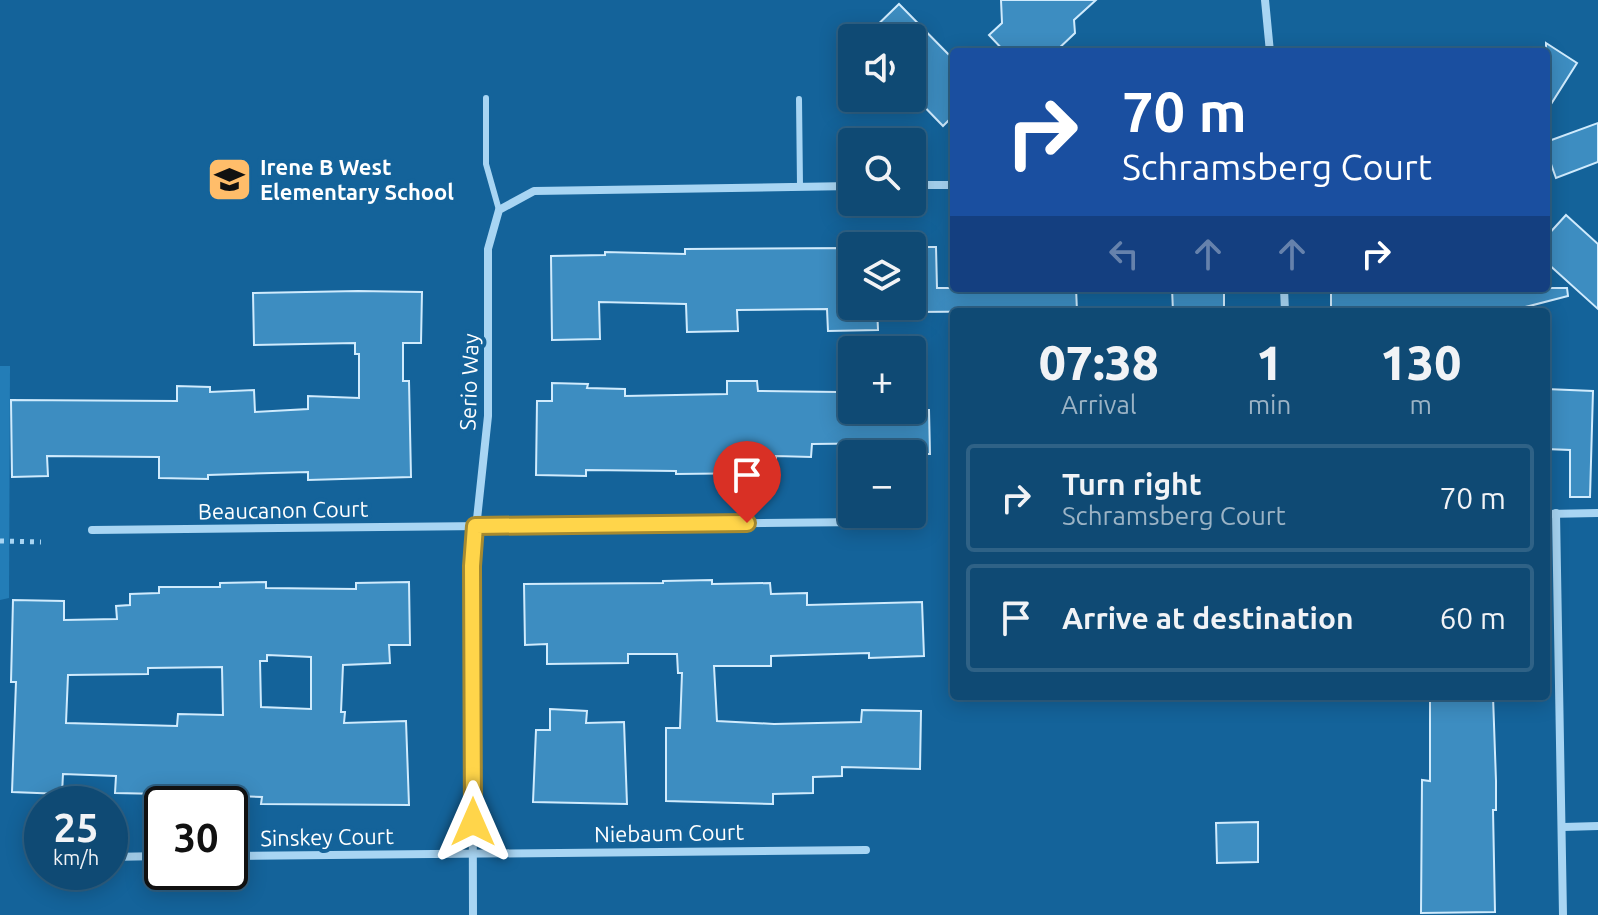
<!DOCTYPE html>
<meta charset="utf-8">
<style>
:root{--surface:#0f4a74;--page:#185179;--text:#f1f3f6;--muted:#9bb3c5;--line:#2f6286}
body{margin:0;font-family:Ubuntu,sans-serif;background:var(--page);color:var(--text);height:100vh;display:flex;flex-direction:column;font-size:30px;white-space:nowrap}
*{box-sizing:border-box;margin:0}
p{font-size:26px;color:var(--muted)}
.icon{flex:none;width:44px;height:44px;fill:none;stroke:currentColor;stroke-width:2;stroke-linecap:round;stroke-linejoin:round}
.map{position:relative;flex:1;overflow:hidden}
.drawer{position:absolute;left:950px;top:308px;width:600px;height:392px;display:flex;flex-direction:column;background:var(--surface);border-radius:8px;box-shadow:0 4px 20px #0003,0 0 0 2px var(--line)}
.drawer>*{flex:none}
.banner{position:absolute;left:950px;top:48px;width:600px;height:244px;border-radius:8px;box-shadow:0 4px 20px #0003,0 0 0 2px var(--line);background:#1a4fa0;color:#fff;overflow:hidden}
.fabs{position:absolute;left:838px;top:24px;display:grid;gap:16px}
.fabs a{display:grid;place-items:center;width:88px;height:88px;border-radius:8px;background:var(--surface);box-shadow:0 4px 20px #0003,0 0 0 2px var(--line);font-size:40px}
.speed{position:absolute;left:24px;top:786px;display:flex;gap:16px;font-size:40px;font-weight:700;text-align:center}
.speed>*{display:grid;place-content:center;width:104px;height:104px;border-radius:50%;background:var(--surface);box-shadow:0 4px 20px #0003,0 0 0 2px var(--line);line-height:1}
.speed small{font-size:20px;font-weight:400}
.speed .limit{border:4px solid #111;border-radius:12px;background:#fff;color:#111}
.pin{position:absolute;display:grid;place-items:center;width:68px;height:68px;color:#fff;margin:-82px -34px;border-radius:50% 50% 50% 0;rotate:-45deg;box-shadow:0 0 8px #0007}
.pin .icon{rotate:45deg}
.me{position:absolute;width:88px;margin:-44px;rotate:0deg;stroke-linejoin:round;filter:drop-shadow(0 0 6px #0008)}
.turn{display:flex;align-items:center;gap:28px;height:168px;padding:0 40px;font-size:36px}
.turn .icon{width:104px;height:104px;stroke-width:2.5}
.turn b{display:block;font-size:56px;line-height:68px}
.lanes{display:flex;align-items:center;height:76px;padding:0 40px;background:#0003;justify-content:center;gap:40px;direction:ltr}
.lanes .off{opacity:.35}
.eta{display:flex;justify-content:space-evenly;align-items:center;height:136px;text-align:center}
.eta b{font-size:48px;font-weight:800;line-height:56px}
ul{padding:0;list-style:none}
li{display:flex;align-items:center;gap:24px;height:108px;margin:0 16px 12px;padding:0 24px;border:4px solid var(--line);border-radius:8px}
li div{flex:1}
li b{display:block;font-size:30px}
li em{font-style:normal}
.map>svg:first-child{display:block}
</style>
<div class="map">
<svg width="1598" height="915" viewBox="0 0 1598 915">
<rect width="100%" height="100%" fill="#14639a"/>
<!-- park -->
<path fill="#237db7" d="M0 366H10L9 598 0 600Z"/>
<!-- building -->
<g fill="#3d8dc1" stroke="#d0ebfd" stroke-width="2" fill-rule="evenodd">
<path d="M1001 0H1096L1074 20 1075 33 1055 52H1005L989 35 1002 23Z"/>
<path d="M899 4 954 60V115L943 126 912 94V38H864Z"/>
<path d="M1546 43 1577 63 1546 112Z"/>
<path d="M1598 123V162L1556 178 1546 150V142Z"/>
<path d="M1566 215 1598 244V309L1546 262V237Z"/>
<path d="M912 247H936L937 288H1076L1077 311 912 312Z"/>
<path d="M852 248V306H877L878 330 828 331 827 309 737 310 738 331 687 332 686 304 599 302 600 339 552 340 551 256 605 255V252L685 254V249Z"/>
<path d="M1172 288H1224V310L1173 312Z"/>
<path d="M1331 288H1567L1568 296 1506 312H1331Z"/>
<path d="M358 291 422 292 421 343H403V381H409L411 477 308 480V472L208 475V479L159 478V457L47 456 48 476 12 477 11 400 177 401V386L210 387V392L254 390 255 412 308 409V396L359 398V354H355V343L254 345 253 293Z"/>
<path d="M727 381H757L758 391 838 392V410H929L930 454H898V443L812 444 811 457 776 456V473L676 474V471L586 470V476L536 475 537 401H552V383L588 384 587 388 625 389V396L727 394Z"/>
<path d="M1546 389 1593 391 1590 497H1570V450L1546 449Z"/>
<path d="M712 580V584L770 583 771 594 807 593V605L922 602 924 656 869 658V653L771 656V666H714L717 721 774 724 861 722 862 710 921 711 920 769 842 767V776L813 777V793L773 794V804L666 801V728H680L682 673H678L677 654H628V663L547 664V644L525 645 524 584 663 583V581Z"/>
<path d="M266 582V588L356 589V583L409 582 410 645H389L390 663 343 665 341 712H345L344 723 406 721 409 805 261 804 262 797 212 795V804H162V794L115 793 116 776 63 774 62 794 12 792 16 682H11L13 600 64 601V620L117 619 116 606 130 605V594L159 593V587H220V583ZM267 655 311 657V709L261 707 260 661H267ZM222 667 223 715 178 714 177 726 66 723 68 675 148 674V668Z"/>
<path d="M1430 696H1493L1496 781V810H1493L1495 912 1421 913 1422 780 1430 781Z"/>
<path d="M550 709 587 711 586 723 624 722 627 804 533 802 536 730H550Z"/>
<path d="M1258 822V862L1217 863 1216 823Z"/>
</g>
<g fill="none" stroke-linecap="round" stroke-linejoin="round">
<!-- path -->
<path stroke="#a8d5f3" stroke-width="5" stroke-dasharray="4 6" stroke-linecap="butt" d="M0 541 41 542"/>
<!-- lane -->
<g stroke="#a8d5f3" stroke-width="6">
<path d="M486 98V164L499 210"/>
<path d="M799 99 800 186"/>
</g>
<!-- street -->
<g stroke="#a8d5f3" stroke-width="8">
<path d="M1265 0 1270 52"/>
<path d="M912 185H954"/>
<path d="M1284 288 1285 312"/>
<path d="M1556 513 1563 915"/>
<path d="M1546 514 1598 513"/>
<path d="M92 530 864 522"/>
<path d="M1563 827 1598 826"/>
<path d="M230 856 866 850"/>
<path d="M110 857 162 856"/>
<path d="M473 915 472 566 488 416V249L499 210 534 191 852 186"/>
</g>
</g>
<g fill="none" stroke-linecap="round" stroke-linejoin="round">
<defs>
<path id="route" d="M473 822 472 566 475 526 747 523"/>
</defs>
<!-- route casing -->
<use href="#route" stroke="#a68a30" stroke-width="20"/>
<!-- route -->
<use href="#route" stroke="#ffd54a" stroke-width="14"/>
</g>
<!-- icons -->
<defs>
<symbol id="school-square" viewBox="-11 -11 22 22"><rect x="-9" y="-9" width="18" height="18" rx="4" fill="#ffbd6a" stroke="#14639a"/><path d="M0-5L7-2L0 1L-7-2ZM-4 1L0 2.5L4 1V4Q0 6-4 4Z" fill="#111"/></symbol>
</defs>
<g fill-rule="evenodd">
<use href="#school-square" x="204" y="154" width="51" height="51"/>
</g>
<g text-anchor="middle" stroke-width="8" stroke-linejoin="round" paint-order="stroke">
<!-- poi labels -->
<g font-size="22" font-weight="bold" fill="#fff" stroke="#14639a" text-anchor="start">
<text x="260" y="175">Irene B West<tspan x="260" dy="25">Elementary School</tspan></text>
</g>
<!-- street labels -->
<g font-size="22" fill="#fff" stroke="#14639a">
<text transform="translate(469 382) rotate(-88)" y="8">Serio Way</text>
<text transform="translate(283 510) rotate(-1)" y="8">Beaucanon Court</text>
<text transform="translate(669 833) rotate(-1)" y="8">Niebaum Court</text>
<text transform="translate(327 837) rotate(-1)" y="8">Sinskey Court</text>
</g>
</g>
</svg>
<div class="fabs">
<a><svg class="icon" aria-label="sound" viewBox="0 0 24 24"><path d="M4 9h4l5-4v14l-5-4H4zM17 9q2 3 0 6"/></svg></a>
<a><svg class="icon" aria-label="search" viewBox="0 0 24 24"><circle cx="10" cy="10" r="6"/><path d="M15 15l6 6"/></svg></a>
<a><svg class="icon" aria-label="layers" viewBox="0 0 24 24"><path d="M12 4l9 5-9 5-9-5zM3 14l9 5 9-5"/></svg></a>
<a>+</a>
<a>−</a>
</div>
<div class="speed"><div>25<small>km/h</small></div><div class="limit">30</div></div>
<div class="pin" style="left:747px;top:523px;background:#d93025"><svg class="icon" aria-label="arrive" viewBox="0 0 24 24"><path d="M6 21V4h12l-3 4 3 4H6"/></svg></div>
<svg class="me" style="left:473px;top:822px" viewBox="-20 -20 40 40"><path d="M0-17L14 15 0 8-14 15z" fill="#ffd54a" stroke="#fff" stroke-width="4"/></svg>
<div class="banner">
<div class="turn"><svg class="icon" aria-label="right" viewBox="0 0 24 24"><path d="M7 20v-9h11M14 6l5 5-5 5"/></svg><div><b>70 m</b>Schramsberg Court</div></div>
<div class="lanes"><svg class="icon off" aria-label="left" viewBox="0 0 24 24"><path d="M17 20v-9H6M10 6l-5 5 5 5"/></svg><svg class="icon off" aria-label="ahead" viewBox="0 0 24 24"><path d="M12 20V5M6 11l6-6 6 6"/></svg><svg class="icon off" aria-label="ahead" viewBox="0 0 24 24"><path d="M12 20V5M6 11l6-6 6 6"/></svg><svg class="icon" aria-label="right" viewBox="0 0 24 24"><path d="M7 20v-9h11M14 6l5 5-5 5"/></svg></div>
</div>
<section class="drawer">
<div class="eta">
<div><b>07:38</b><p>Arrival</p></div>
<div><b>1</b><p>min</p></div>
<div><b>130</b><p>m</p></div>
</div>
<ul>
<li><svg class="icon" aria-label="right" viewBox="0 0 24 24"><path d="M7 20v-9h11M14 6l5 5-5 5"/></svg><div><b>Turn right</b><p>Schramsberg Court</p></div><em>70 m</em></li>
<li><svg class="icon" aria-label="arrive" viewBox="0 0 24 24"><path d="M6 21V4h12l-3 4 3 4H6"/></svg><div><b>Arrive at destination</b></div><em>60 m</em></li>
</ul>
</section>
</div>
